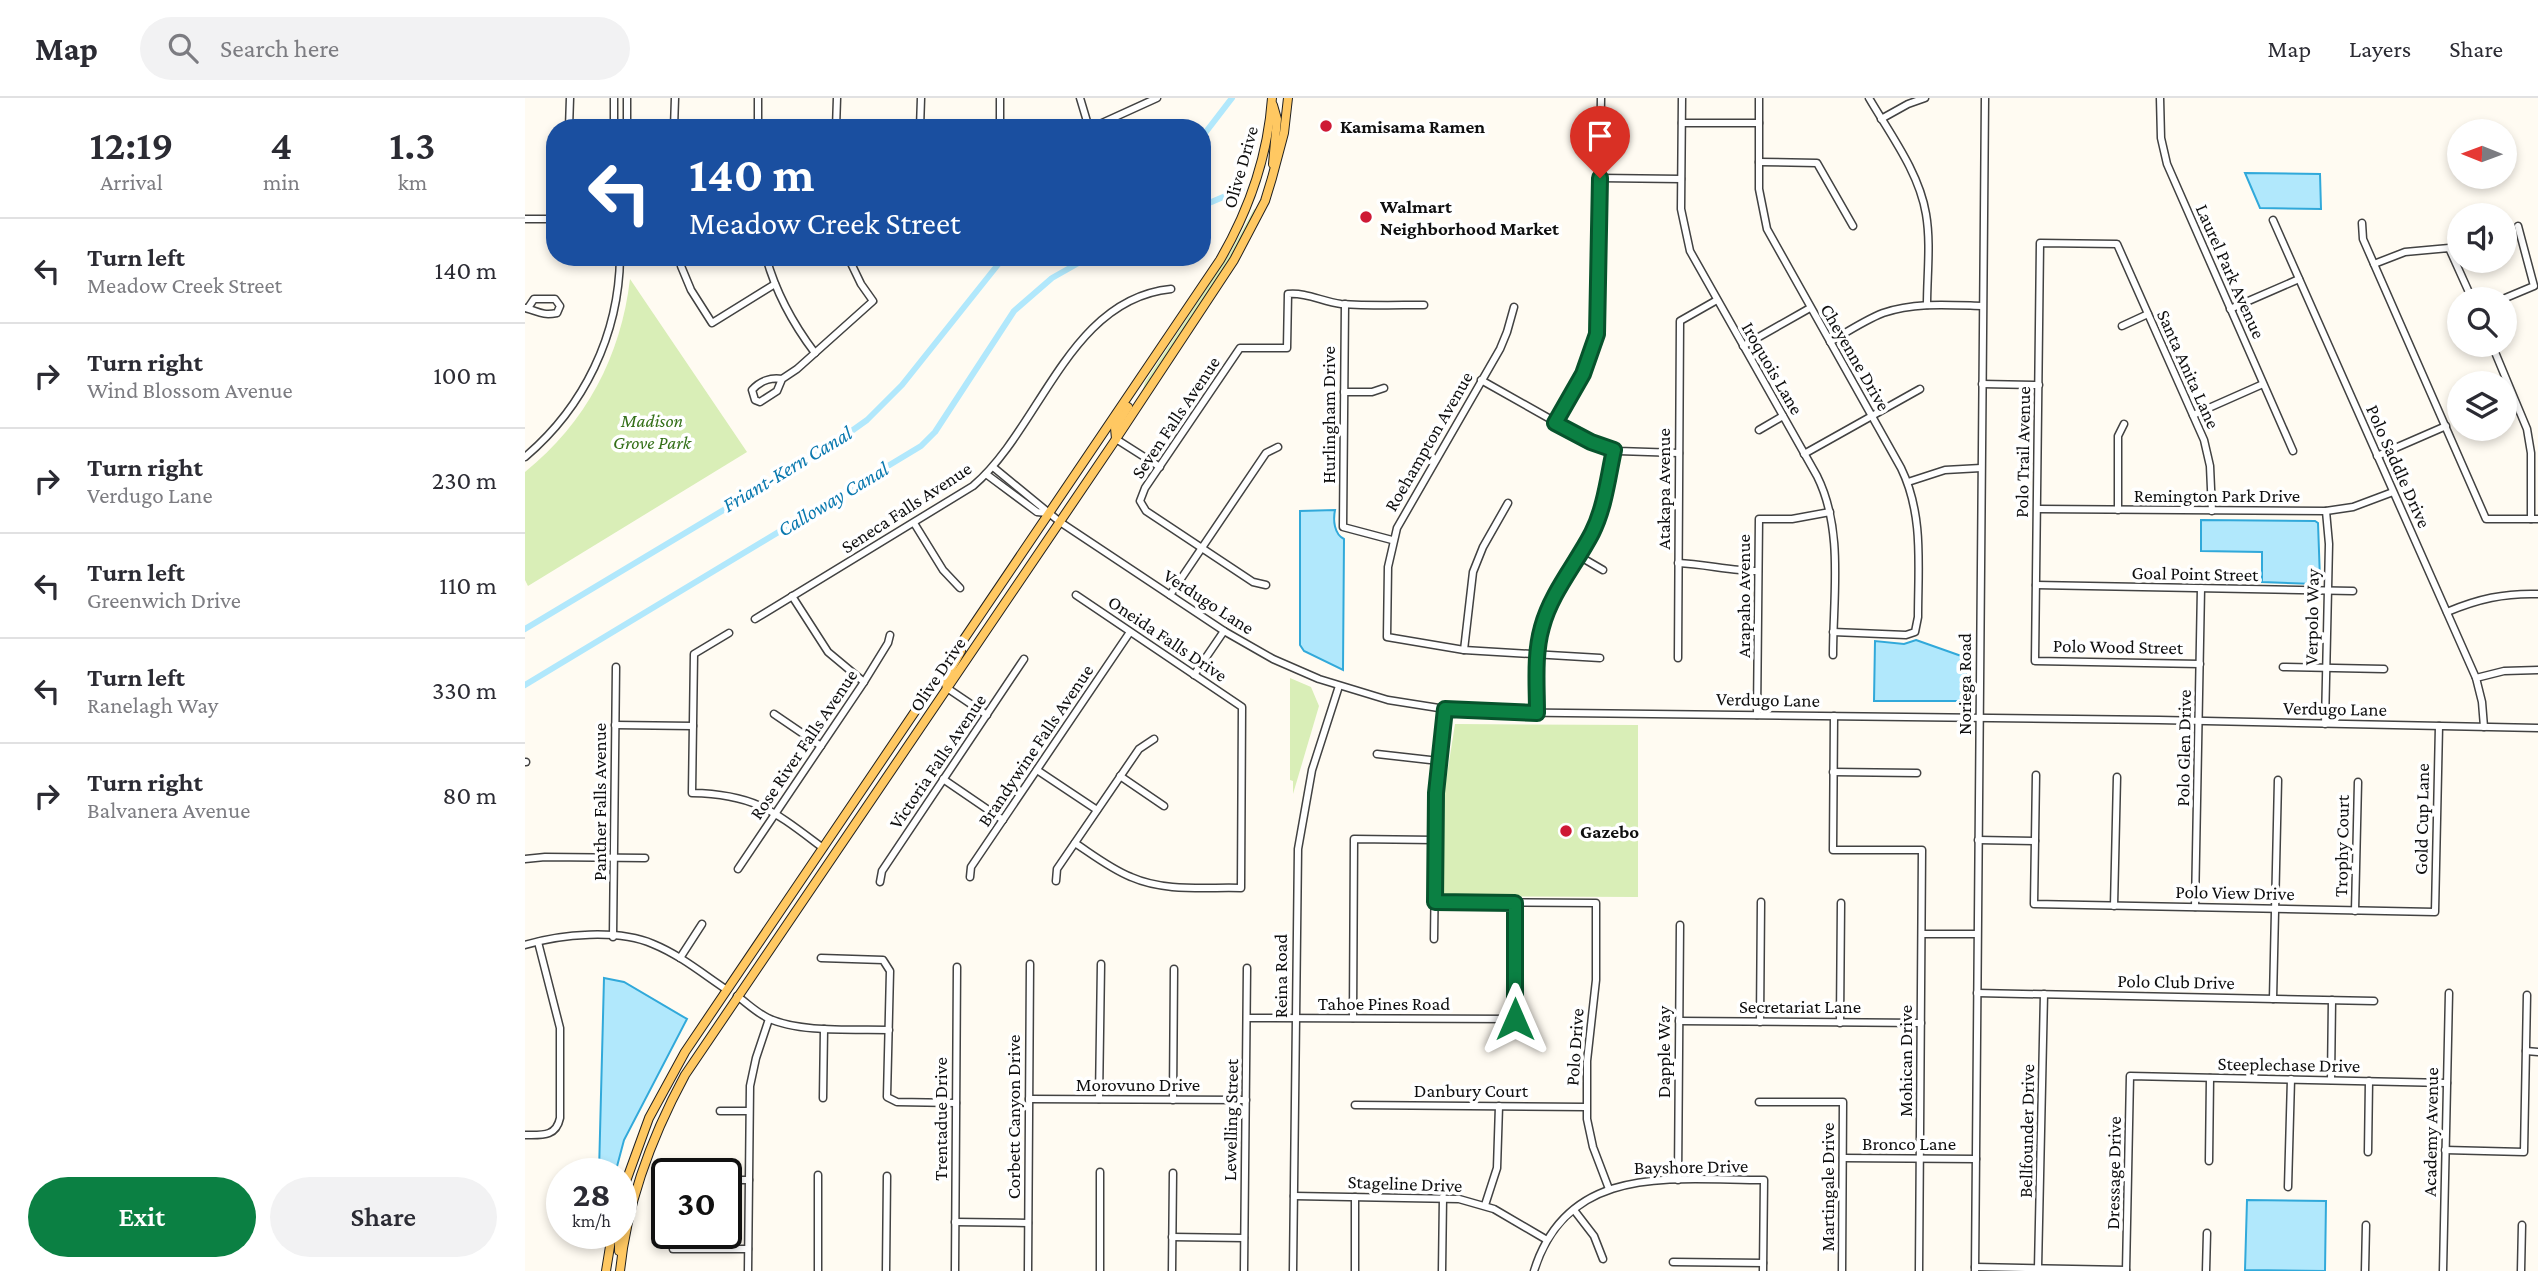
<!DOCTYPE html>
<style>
:root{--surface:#fff;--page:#f2f2f3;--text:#2b2b33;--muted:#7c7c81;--line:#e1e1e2;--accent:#0b8043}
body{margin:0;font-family:"Crimson Pro",serif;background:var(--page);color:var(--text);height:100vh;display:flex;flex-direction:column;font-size:26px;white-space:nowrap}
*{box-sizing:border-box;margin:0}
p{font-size:23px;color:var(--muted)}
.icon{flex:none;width:38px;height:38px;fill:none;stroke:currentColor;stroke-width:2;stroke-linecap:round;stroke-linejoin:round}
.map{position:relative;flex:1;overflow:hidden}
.panel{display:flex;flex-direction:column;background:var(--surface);width:525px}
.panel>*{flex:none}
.banner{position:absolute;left:21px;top:21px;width:665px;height:147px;border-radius:28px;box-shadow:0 4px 10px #0003;background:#1a4fa0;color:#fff;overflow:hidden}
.needle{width:46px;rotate:271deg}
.buttons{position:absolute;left:1922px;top:21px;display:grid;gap:14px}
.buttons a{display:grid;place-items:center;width:70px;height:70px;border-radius:50%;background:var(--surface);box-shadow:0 4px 10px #0003;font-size:35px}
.speed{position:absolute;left:21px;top:1060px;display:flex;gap:14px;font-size:35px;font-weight:700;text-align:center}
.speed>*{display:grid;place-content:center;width:91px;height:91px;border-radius:50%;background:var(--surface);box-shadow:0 4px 10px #0003;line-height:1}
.speed small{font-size:18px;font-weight:400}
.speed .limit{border:4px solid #111;border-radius:10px;background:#fff;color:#111}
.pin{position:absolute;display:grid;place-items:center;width:60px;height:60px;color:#fff;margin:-72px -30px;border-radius:50% 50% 50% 0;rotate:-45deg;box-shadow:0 0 7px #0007}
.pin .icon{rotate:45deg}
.me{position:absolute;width:77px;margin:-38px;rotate:0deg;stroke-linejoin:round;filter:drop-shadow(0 0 5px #0008)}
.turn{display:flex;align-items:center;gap:24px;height:147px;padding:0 28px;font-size:32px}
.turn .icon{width:91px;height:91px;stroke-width:2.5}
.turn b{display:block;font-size:49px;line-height:60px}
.eta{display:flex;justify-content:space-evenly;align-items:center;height:119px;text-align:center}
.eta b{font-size:42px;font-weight:600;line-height:49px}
.action{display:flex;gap:14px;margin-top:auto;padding:14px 28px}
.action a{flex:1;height:80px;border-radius:42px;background:var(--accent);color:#fff;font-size:28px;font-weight:600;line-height:80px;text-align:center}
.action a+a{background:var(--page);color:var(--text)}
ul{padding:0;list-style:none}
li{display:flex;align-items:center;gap:21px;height:105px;padding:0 28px;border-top:2px solid var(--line)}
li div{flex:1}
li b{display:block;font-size:26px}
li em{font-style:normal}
header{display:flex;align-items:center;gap:42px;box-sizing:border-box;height:98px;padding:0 35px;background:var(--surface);border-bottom:2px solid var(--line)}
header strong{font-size:33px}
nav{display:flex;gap:38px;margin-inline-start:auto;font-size:24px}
.search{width:490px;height:63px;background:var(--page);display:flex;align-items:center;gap:18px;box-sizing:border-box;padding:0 24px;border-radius:38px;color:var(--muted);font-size:26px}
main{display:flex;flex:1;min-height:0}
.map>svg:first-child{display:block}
</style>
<header>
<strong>Map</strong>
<div class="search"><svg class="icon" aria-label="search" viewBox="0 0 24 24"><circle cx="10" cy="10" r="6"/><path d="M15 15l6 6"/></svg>Search here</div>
<nav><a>Map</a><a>Layers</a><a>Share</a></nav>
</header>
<main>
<section class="panel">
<div class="eta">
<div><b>12:19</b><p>Arrival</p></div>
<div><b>4</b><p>min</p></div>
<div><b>1.3</b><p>km</p></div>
</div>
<ul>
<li><svg class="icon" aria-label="left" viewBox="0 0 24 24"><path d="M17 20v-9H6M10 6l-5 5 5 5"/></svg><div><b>Turn left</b><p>Meadow Creek Street</p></div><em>140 m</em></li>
<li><svg class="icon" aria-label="right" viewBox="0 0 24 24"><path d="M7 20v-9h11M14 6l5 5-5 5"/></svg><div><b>Turn right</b><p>Wind Blossom Avenue</p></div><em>100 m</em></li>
<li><svg class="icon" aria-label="right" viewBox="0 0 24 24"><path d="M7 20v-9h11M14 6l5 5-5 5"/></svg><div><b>Turn right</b><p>Verdugo Lane</p></div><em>230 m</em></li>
<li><svg class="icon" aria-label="left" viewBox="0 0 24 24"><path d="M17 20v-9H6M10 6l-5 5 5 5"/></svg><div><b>Turn left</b><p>Greenwich Drive</p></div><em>110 m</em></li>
<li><svg class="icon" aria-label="left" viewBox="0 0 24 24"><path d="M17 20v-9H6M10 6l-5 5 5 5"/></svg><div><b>Turn left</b><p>Ranelagh Way</p></div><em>330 m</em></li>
<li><svg class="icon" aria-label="right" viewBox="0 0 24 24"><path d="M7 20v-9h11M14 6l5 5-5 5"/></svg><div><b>Turn right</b><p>Balvanera Avenue</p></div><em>80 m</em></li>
</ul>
<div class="action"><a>Exit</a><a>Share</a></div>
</section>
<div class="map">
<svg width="2013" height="1173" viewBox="0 0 2013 1173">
<rect width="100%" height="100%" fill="#fffbf2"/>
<!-- green -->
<g fill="#d9eeb7">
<path d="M729 111 731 112 710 154 618 291 620 284 705 155Z"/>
<path d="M105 181 222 354 3 488 0 482V374C61 325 96 258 105 181Z"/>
<path d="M765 580 786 589 794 608 768 696V683L765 682Z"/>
<path d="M930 626 1113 627V799L918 798V702Z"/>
</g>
<!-- water -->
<g fill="#b1e8fc" stroke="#31a9da" stroke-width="2">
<path d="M1720 75 1795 76 1796 111 1735 110Z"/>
<path d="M810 412C808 422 809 436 819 441L818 572 779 553 775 547V413Z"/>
<path d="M1676 422 1790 423 1793 425 1795 481 1790 486 1737 484V454L1676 453Z"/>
<path d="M1391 542 1442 560 1441 603H1349L1350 543 1379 546Z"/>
<path d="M79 880 99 884 162 921 99 1042 90 1076 74 1074Z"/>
<path d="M1722 1102 1801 1103 1800 1173 1720 1172Z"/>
</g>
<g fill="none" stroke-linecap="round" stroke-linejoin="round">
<!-- canal -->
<g stroke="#b1e8fc" stroke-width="6">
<path d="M677 39 707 0"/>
<path d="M677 108 717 91"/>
<path d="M0 531 307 347 342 322 377 287 479 159"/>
<path d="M0 587 396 348 410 334 489 213 527 180 564 159"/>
</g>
<defs>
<g id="minor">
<path d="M89 0V30"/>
<path d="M475 0V30"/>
<path d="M555 0 564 30"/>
<path d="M1157 0 1156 111 1165 153 1292 378C1319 432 1308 498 1308 557"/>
<path d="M1234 0V91L1242 131 1376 370C1399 417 1393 468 1393 519L1390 534 1381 537 1308 534"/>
<path d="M1344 0C1365 36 1394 74 1401 116 1406 145 1402 177 1402 207"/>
<path d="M1635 0 1636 40 1642 66 1768 353"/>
<path d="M1356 21 1383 6 1400 0"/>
<path d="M1157 25H1234"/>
<path d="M44 30 45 0"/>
<path d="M102 30V0"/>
<path d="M149 30 150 0"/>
<path d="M233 30V0"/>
<path d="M311 30 312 0"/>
<path d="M395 30 396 0"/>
<path d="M566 30 632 0"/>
<path d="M1234 64 1292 65 1328 128"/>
<path d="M1075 80 1156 81"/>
<path d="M0 121H30"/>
<path d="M1748 122 1951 580 1957 604 1959 629"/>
<path d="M1837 125 1838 141 1961 421H2013"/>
<path d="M241 159C251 195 268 226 290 255"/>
<path d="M1849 166 1880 154 1924 150 1947 201"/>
<path d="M156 168 166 192 187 225 250 186"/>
<path d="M1978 201 2009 188 1993 128"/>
<path d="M820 206 818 429 867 442"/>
<path d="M989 209 982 234 975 251 872 430 863 469 862 539 939 552 1075 560"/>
<path d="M0 210C13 213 16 218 32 215L35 208 30 201H9L3 210"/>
<path d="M1705 211 1774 181"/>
<path d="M1597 228 1623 216"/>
<path d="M1305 244C1322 234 1340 222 1358 215 1390 204 1425 207 1457 208"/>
<path d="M1967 247 2002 331 2006 355V421"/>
<path d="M1218 248 1285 210"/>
<path d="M257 281C246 279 235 283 227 292L230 302 235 304 252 293 257 281 272 271 348 203 336 186 323 159"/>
<path d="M956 282 1066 344 1093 353 1154 355"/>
<path d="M1457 286 1514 287"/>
<path d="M819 294H847L859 290"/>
<path d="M1668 317 1738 286"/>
<path d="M1030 325 1058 276 1072 236 1076 0"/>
<path d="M1234 332 1258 318"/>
<path d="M591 341 635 369"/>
<path d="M1279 356 1395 291"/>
<path d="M1852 358 1921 328"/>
<path d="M0 359C59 309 94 237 95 159"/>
<path d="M468 369 535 424 699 533 748 561 794 581 863 602 920 611 964 614 1634 622 2013 630"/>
<path d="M461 376 512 414 522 415"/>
<path d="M1383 384 1420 372 1456 370"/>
<path d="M1513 411 1801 413 1828 409 1868 394"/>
<path d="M1593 412V338L1599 326"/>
<path d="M389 425 418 472 435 490"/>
<path d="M1054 458 1078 472"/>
<path d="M1153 465C1180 466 1206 473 1233 473"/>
<path d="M741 487 728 484 621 413 615 403 620 390 715 250H762L763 196C781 194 798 204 816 206 844 208 872 207 899 207"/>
<path d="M1511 487 1828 493"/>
<path d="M645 497 741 355 753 349"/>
<path d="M267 498 303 554 339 584"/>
<path d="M1922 514C1953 501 1979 495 2013 496"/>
<path d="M230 521 448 388C516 330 544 201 646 191"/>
<path d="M204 535 169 556 167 695C230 696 250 714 298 750"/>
<path d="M939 552 948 474 958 449 983 405"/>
<path d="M1153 560 1155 223 1192 202"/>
<path d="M1675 566 1510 563 1515 145 1592 146 1679 342 1685 368 1687 413"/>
<path d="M1758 569 1859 571"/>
<path d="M669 577 699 533"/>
<path d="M1951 580 1979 573 2013 572"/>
<path d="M422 590 462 617"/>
<path d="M1012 615V557L1017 528 1026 505 1073 422 1089 352"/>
<path d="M249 616 296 648"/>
<path d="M1232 617 1234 421H1267L1305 414"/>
<path d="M1309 618 1308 752H1397L1394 1173"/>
<path d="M1800 626 1804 446 1801 413"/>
<path d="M90 627 168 628"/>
<path d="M852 656 914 663"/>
<path d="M0 664H1"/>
<path d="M512 672 572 712"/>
<path d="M1308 674 1392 675"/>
<path d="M1511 677 1509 806 1910 814 1914 628"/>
<path d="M595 678 639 708"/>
<path d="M418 681 478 722"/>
<path d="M1453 742 1510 743"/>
<path d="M550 745C568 757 586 771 606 779 640 794 680 789 716 790L717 609 551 497"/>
<path d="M0 761 20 759 120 760"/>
<path d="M213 771 339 584 363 545 365 537"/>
<path d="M445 779 446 769 605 534"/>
<path d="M531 783 532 771 614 651 629 641"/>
<path d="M355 784 357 773 499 561"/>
<path d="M910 804 1071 805V882L1062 963V1021L1068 1049 1084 1091"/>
<path d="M1589 808 1592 679"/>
<path d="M1670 809 1676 490"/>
<path d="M1830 813 1833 684"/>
<path d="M1397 836H1452"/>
<path d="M88 839 91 569"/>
<path d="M909 841 911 695 920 611"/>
<path d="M0 847C36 836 93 831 128 846 155 857 178 876 202 892"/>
<path d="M155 860 177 826"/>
<path d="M296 860 358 862 365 873 362 999 372 1004 431 1005"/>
<path d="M1452 895 1849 903"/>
<path d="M212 898C222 905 232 915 243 920 274 935 330 931 364 932"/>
<path d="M1748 901 1753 682"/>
<path d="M722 920 990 921V805"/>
<path d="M828 920 829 741 910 742"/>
<path d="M1154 923 1396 925"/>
<path d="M1235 924 1236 804"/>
<path d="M1315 925 1316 805"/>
<path d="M2001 953 2013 954"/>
<path d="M1806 982 1807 902"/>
<path d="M298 1000 299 931"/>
<path d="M504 1001 721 1002"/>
<path d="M574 1001 576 866"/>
<path d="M648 1002 649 871"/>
<path d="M1234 1004H1318L1317 1173"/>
<path d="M830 1007 1061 1009"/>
<path d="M195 1013H223"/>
<path d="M0 1037C17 1037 31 1039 35 1020V930L13 844"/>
<path d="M1920 1052 1999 1054 2002 897"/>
<path d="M1843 1054 1844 983"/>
<path d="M1318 1060 1451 1061"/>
<path d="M1684 1063 1685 980"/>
<path d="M201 1082H224"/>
<path d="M1153 1082 1155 827"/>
<path d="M1763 1089 1766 981"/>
<path d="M769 1098 934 1101 969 1111 1022 1142"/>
<path d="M960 1107 972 1070 974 1008"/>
<path d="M1049 1112 1069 1138 1078 1161"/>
<path d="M430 1124 503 1125"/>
<path d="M647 1139 719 1140"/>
<path d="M148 1151H223"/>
<path d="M1148 1164 1238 1165"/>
<path d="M1450 1169 1601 1172"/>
<path d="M1513 1170 1519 896"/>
<path d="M223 1173 225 988 231 960 244 921"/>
<path d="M293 1173V1077"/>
<path d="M361 1173 362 1078"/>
<path d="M430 1173 432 869"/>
<path d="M503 1173 505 866"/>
<path d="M575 1173V1074"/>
<path d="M647 1173 648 1075"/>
<path d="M719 1173 722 870"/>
<path d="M768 1173 773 751 787 672 814 588"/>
<path d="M830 1173V1099"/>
<path d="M917 1173 918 1099"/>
<path d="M1009 1173C1043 1064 1149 1082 1239 1082L1238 1173"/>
<path d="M1450 1173 1460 0"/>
<path d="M1601 1173 1605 978 1922 985"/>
<path d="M1681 1173 1682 1135"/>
<path d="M1840 1173 1841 1127"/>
<path d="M1918 1173 1924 895"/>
<path d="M1996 1173 1997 1127"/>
</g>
<g id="major">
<path d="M748 66 752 21 748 7"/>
<path d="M591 341 590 330 603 309"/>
<path d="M422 590 420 582 436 553"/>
<path d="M96 1097 124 1020 160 954 695 162C724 112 743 57 747 0"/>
<path d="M94 1153V1136"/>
<path d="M81 1173 87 1136"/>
<path d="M95 1173C102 1104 127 1038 160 977L591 341 709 162 740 103 747 80 759 35 763 0"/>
</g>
</defs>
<!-- minor casing -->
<use href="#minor" stroke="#424242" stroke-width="9"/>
<!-- major casing -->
<use href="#major" stroke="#202020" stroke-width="10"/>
<!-- minor -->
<use href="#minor" stroke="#fff" stroke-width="6"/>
<!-- major -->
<use href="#major" stroke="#ffc862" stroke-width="8"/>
</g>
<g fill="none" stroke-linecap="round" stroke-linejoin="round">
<defs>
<path id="route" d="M990 921V805L910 804 911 695 920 611 1012 615C1012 587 1009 557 1017 529 1026 495 1051 466 1067 435 1080 409 1083 379 1089 352L1066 344 1030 325 1058 276 1072 236 1075 80"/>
</defs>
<!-- route casing -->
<use href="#route" stroke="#07532c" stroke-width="18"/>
<!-- route -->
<use href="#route" stroke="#0b8043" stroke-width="12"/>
</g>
<!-- markers -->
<g fill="#ce1935" stroke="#fff" stroke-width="2.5">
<circle cx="801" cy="28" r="7"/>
<circle cx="841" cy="119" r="7"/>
<circle cx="1041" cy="733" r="7"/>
</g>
<g text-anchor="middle" stroke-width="7" stroke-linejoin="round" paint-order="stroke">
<!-- poi labels -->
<g font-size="19" font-weight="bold" fill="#0f0f0f" stroke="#fff" text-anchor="start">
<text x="815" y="35">Kamisama Ramen</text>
<text x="855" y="115">Walmart<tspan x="855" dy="22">Neighborhood Market</tspan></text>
<text x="1055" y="740">Gazebo</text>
</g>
<!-- street labels -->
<g font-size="19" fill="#0f0f0f" stroke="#fff">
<text transform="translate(715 69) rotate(-74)" y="7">Olive Drive</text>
<text transform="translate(1706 173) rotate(66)" y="7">Laurel Park Avenue</text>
<text transform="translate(1331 259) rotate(60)" y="7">Cheyenne Drive</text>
<text transform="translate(1248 270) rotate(60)" y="7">Iroquois Lane</text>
<text transform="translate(1664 271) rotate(66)" y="7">Santa Anita Lane</text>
<text transform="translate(803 317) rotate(-90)" y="7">Hurlingham Drive</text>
<text transform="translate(650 319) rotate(-56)" y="7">Seven Falls Avenue</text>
<text transform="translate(903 343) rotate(-60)" y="7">Roehampton Avenue</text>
<text transform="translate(1497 354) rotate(-89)" y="7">Polo Trail Avenue</text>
<text transform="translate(1874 368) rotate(66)" y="7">Polo Saddle Drive</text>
<text transform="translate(1138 391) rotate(-90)" y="7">Atakapa Avenue</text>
<text x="1692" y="404">Remington Park Drive</text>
<text transform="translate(381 409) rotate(-33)" y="7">Seneca Falls Avenue</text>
<text transform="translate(1670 475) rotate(1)" y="7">Goal Point Street</text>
<text transform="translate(1218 498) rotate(-90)" y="7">Arapaho Avenue</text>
<text transform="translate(684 503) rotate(33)" y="7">Verdugo Lane</text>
<text transform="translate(1786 519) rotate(-89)" y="7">Verpolo Way</text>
<text transform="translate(643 540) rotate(34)" y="7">Oneida Falls Drive</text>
<text transform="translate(1593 548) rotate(1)" y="7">Polo Wood Street</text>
<text transform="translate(412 576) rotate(-56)" y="7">Olive Drive</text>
<text transform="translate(1439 586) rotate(-90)" y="7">Noriega Road</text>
<text transform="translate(1243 601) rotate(1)" y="7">Verdugo Lane</text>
<text transform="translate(1810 610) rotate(1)" y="7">Verdugo Lane</text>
<text transform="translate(278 646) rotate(-56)" y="7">Rose River Falls Avenue</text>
<text transform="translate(510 647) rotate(-56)" y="7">Brandywine Falls Avenue</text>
<text transform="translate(1658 650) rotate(-89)" y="7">Polo Glen Drive</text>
<text transform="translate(412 663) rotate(-56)" y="7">Victoria Falls Avenue</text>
<text transform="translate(74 704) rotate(-90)" y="7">Panther Falls Avenue</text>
<text transform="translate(1896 721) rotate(-89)" y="7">Gold Cup Lane</text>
<text transform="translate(1816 748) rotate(-89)" y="7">Trophy Court</text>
<text transform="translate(1710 794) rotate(1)" y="7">Polo View Drive</text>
<text transform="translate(755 878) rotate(-90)" y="7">Reina Road</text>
<text transform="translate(1651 883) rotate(1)" y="7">Polo Club Drive</text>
<text x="859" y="912">Tahoe Pines Road</text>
<text x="1275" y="915">Secretariat Lane</text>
<text transform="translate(1049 949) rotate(-86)" y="7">Polo Drive</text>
<text transform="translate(1138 954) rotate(-90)" y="7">Dapple Way</text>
<text transform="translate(1380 963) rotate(-90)" y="7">Mohican Drive</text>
<text transform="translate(1764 966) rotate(1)" y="7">Steeplechase Drive</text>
<text x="613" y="993">Morovuno Drive</text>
<text x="946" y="999">Danbury Court</text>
<text transform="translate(488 1019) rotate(-90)" y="7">Corbett Canyon Drive</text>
<text transform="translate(415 1021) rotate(-90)" y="7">Trentadue Drive</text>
<text transform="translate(705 1022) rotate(-89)" y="7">Lewelling Street</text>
<text transform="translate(1501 1033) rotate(-89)" y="7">Bellfounder Drive</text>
<text transform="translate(1905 1034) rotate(-89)" y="7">Academy Avenue</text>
<text x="1384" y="1052">Bronco Lane</text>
<text transform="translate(1166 1068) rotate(-1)" y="7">Bayshore Drive</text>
<text transform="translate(1588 1075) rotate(-89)" y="7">Dressage Drive</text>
<text transform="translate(880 1085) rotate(2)" y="7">Stageline Drive</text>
<text transform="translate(1302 1089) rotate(-90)" y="7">Martingale Drive</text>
</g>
<!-- park labels -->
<g font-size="19" font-style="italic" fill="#336f18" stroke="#fff">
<text x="127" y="329">Madison<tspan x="127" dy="22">Grove Park</tspan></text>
</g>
<!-- water labels -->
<g font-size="21" font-style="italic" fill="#0b79af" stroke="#fff">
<text transform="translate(262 371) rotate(-31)" y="7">Friant-Kern Canal</text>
<text transform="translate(308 401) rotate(-31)" y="7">Calloway Canal</text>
</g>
</g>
</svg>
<div class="buttons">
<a><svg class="needle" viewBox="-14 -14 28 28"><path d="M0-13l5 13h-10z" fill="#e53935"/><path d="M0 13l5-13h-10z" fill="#7c7c81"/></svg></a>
<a><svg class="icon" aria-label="sound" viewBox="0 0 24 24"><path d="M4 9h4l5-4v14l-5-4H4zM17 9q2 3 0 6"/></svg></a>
<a><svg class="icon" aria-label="search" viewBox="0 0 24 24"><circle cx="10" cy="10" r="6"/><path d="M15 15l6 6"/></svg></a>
<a><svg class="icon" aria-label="layers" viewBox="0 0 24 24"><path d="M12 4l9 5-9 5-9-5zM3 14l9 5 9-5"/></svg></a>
</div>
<div class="speed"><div>28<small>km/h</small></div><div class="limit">30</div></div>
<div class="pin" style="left:1075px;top:80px;background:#d93025"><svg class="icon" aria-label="arrive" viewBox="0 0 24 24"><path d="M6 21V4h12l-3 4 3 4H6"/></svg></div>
<svg class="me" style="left:990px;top:921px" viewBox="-20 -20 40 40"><path d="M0-17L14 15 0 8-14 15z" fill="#0b8043" stroke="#fff" stroke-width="4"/></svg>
<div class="banner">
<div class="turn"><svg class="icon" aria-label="left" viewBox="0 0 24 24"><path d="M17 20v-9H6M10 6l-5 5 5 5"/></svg><div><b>140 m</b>Meadow Creek Street</div></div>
</div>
</div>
</main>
